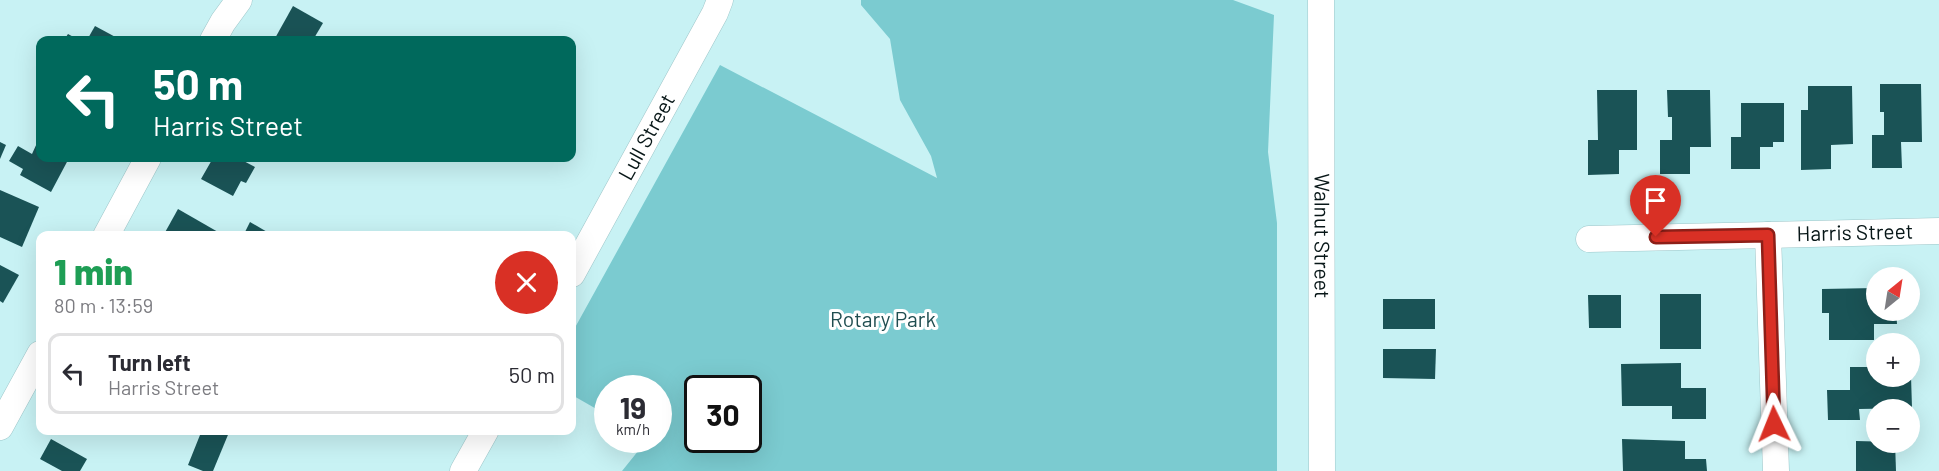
<!DOCTYPE html>
<meta charset="utf-8">
<style>
:root{--surface:#fff;--page:#f2f2f3;--text:#2b2b33;--muted:#7c7c81;--line:#e1e1e2}
body{margin:0;font-family:Barlow,sans-serif;background:var(--page);color:var(--text);height:100vh;display:flex;flex-direction:column;font-size:22px;white-space:nowrap}
*{box-sizing:border-box;margin:0}
p{font-size:20px;color:var(--muted)}
.icon{flex:none;width:33px;height:33px;fill:none;stroke:currentColor;stroke-width:2;stroke-linecap:round;stroke-linejoin:round}
.map{position:relative;flex:1;overflow:hidden}
.details{position:absolute;left:36px;top:231px;width:540px;height:204px;display:flex;flex-direction:column;background:var(--surface);border-radius:12px;box-shadow:0 6px 24px #0002}
.details>*{flex:none}
.guide{position:absolute;left:36px;top:36px;width:540px;height:126px;border-radius:12px;box-shadow:0 6px 24px #0002;background:#00695c;color:#fff;overflow:hidden}
.needle{width:39px;rotate:30deg}
.controls{position:absolute;left:1866px;top:267px;display:grid;gap:12px}
.controls a{display:grid;place-items:center;width:54px;height:54px;border-radius:50%;background:var(--surface);box-shadow:0 6px 24px #0002;font-size:30px}
.speed{position:absolute;left:594px;top:375px;display:flex;gap:12px;font-size:30px;font-weight:700;text-align:center}
.speed>*{display:grid;place-content:center;width:78px;height:78px;border-radius:50%;background:var(--surface);box-shadow:0 6px 24px #0002;line-height:1}
.speed small{font-size:15px;font-weight:400}
.speed .limit{border:3px solid #111;border-radius:9px;background:#fff;color:#111}
.pin{position:absolute;display:grid;place-items:center;width:51px;height:51px;color:#fff;margin:-62px -26px;border-radius:50% 50% 50% 0;rotate:-45deg;box-shadow:0 0 6px #0007}
.pin .icon{rotate:45deg}
.me{position:absolute;width:66px;margin:-33px;rotate:358deg;stroke-linejoin:round;filter:drop-shadow(0 0 4px #0008)}
.turn{display:flex;align-items:center;gap:21px;height:126px;padding:0 18px;font-size:27px}
.turn .icon{width:78px;height:78px;stroke-width:2.5}
.turn b{display:block;font-size:42px;line-height:51px}
.round{display:grid;place-items:center;flex:none;width:63px;height:63px;border-radius:32px;background:var(--page)}
.headline{display:flex;align-items:center;justify-content:space-between;height:102px;padding:0 18px}
h1{font-size:36px;font-weight:800;line-height:45px;color:#1e9e55}
ul{padding:0;list-style:none}
li{display:flex;align-items:center;gap:18px;height:81px;margin:0 12px 9px;padding:0 6px;border:3px solid var(--line);border-radius:12px}
li div{flex:1}
li b{display:block;font-size:22px}
li em{font-style:normal}
.map>svg:first-child{display:block}
</style>
<div class="map">
<svg width="1939" height="471" viewBox="0 0 1939 471">
<rect width="100%" height="100%" fill="#c8f2f4"/>
<!-- green -->
<path fill="#7bcbd0" fill-rule="evenodd" d="M861 0H1233L1274 15 1268 152 1277 223V471H622L647 440H658V388H608L607 415 572 395V333L720 65 937 178 931 156 900 100 890 39 861 5ZM698 388H748V440H698Z"/>
<!-- building -->
<g fill="#1a5356">
<path d="M293 6 323 23 313 40H274Z"/>
<path d="M95 26 121 40H87Z"/>
<path d="M68 34 79 40H64Z"/>
<path d="M1880 84H1921L1922 142H1901L1902 168H1872V135H1884V112H1880Z"/>
<path d="M1808 86H1852L1853 144 1831 145V169L1801 170V110H1808Z"/>
<path d="M1597 90H1637V150H1619V174L1588 175V140H1598Z"/>
<path d="M1667 90H1710L1711 147H1690V174H1660V140H1672V117H1668Z"/>
<path d="M1741 103H1784V142H1773V147H1760V169H1731V137H1741Z"/>
<path d="M0 142 6 145 0 159Z"/>
<path d="M37 143 40 145V158H64L68 160 51 192 20 175 23 169 9 161 18 146 32 154Z"/>
<path d="M213 158H238L255 167 246 183 241 181 233 196 201 179Z"/>
<path d="M0 190 39 207 22 247 0 237Z"/>
<path d="M178 209 225 236H163Z"/>
<path d="M250 222 274 236H243Z"/>
<path d="M0 265 19 275 3 303 0 301Z"/>
<path d="M1876 288V310H1896L1897 324H1874V340H1829V313H1822V289Z"/>
<rect x="1660" y="294" width="41" height="55"/>
<path d="M1588 295H1621V328H1589Z"/>
<rect x="1383" y="299" width="52" height="30"/>
<path d="M1383 349H1436L1435 379 1383 378Z"/>
<path d="M1681 363V388H1706V419H1672V406H1622L1621 364Z"/>
<path d="M1850 367H1876V376H1911L1912 408 1859 409 1860 420H1828L1827 390H1850Z"/>
<path d="M202 430H230L213 471H203L188 465Z"/>
<path d="M51 439 87 459 80 471H62L40 459Z"/>
<path d="M1622 439 1685 441V459H1706L1707 471H1623Z"/>
<path d="M1856 441 1895 442 1896 471H1856Z"/>
</g>
<g fill="none" stroke-linecap="round" stroke-linejoin="round">
<defs>
<g id="minor">
<path id="s1" d="M1321 0 1322 471"/>
<path d="M213 40 223 22 239 0"/>
<path d="M1768 235 1776 471"/>
<path d="M106 236 148 158"/>
<path id="s2" d="M1589 239 1939 231"/>
<path id="s3" d="M572 274 715 13 720 0"/>
<path d="M0 427 40 354"/>
<path d="M463 471 486 430"/>
</g>
</defs>
<!-- minor casing -->
<use href="#minor" stroke="#9dc6c9" stroke-width="27"/>
<!-- minor -->
<use href="#minor" stroke="#fff" stroke-width="26"/>
</g>
<g fill="none" stroke-linecap="round" stroke-linejoin="round">
<defs>
<path id="route" d="M1656 237 1768 235 1774 424"/>
</defs>
<!-- route casing -->
<use href="#route" stroke="#8d1f18" stroke-width="15"/>
<!-- route -->
<use href="#route" stroke="#d93025" stroke-width="10"/>
</g>
<g text-anchor="middle" stroke-width="6" stroke-linejoin="round" paint-order="stroke">
<!-- street labels -->
<g font-size="21" fill="#071617" stroke="#fff">
<text dy="7" stroke="none"><textPath href="#s3" startOffset="156">Lull Street</textPath></text>
<text dy="7" stroke="none"><textPath href="#s2" startOffset="266">Harris Street</textPath></text>
<text dy="7" stroke="none"><textPath href="#s1" startOffset="236">Walnut Street</textPath></text>
</g>
<!-- park labels -->
<g font-size="21" fill="#1f4d50" stroke="#fff">
<text x="883" y="327">Rotary Park</text>
</g>
</g>
</svg>
<div class="controls">
<a><svg class="needle" viewBox="-14 -14 28 28"><path d="M0-13l5 13h-10z" fill="#e53935"/><path d="M0 13l5-13h-10z" fill="#7c7c81"/></svg></a>
<a>+</a>
<a>−</a>
</div>
<div class="speed"><div>19<small>km/h</small></div><div class="limit">30</div></div>
<div class="pin" style="left:1656px;top:237px;background:#d93025"><svg class="icon" aria-label="arrive" viewBox="0 0 24 24"><path d="M6 21V4h12l-3 4 3 4H6"/></svg></div>
<svg class="me" style="left:1774px;top:424px" viewBox="-20 -20 40 40"><path d="M0-17L14 15 0 8-14 15z" fill="#d93025" stroke="#fff" stroke-width="4"/></svg>
<div class="guide">
<div class="turn"><svg class="icon" aria-label="left" viewBox="0 0 24 24"><path d="M17 20v-9H6M10 6l-5 5 5 5"/></svg><div><b>50 m</b>Harris Street</div></div>
</div>
<section class="details">
<div class="headline"><div><h1>1 min</h1><p>80 m · 13:59</p></div><a class="round" style="background:#d93025;color:#fff"><svg class="icon" aria-label="close" viewBox="0 0 24 24"><path d="M6 6l12 12M18 6L6 18"/></svg></a></div>
<ul>
<li><svg class="icon" aria-label="left" viewBox="0 0 24 24"><path d="M17 20v-9H6M10 6l-5 5 5 5"/></svg><div><b>Turn left</b><p>Harris Street</p></div><em>50 m</em></li>
</ul>
</section>
</div>
